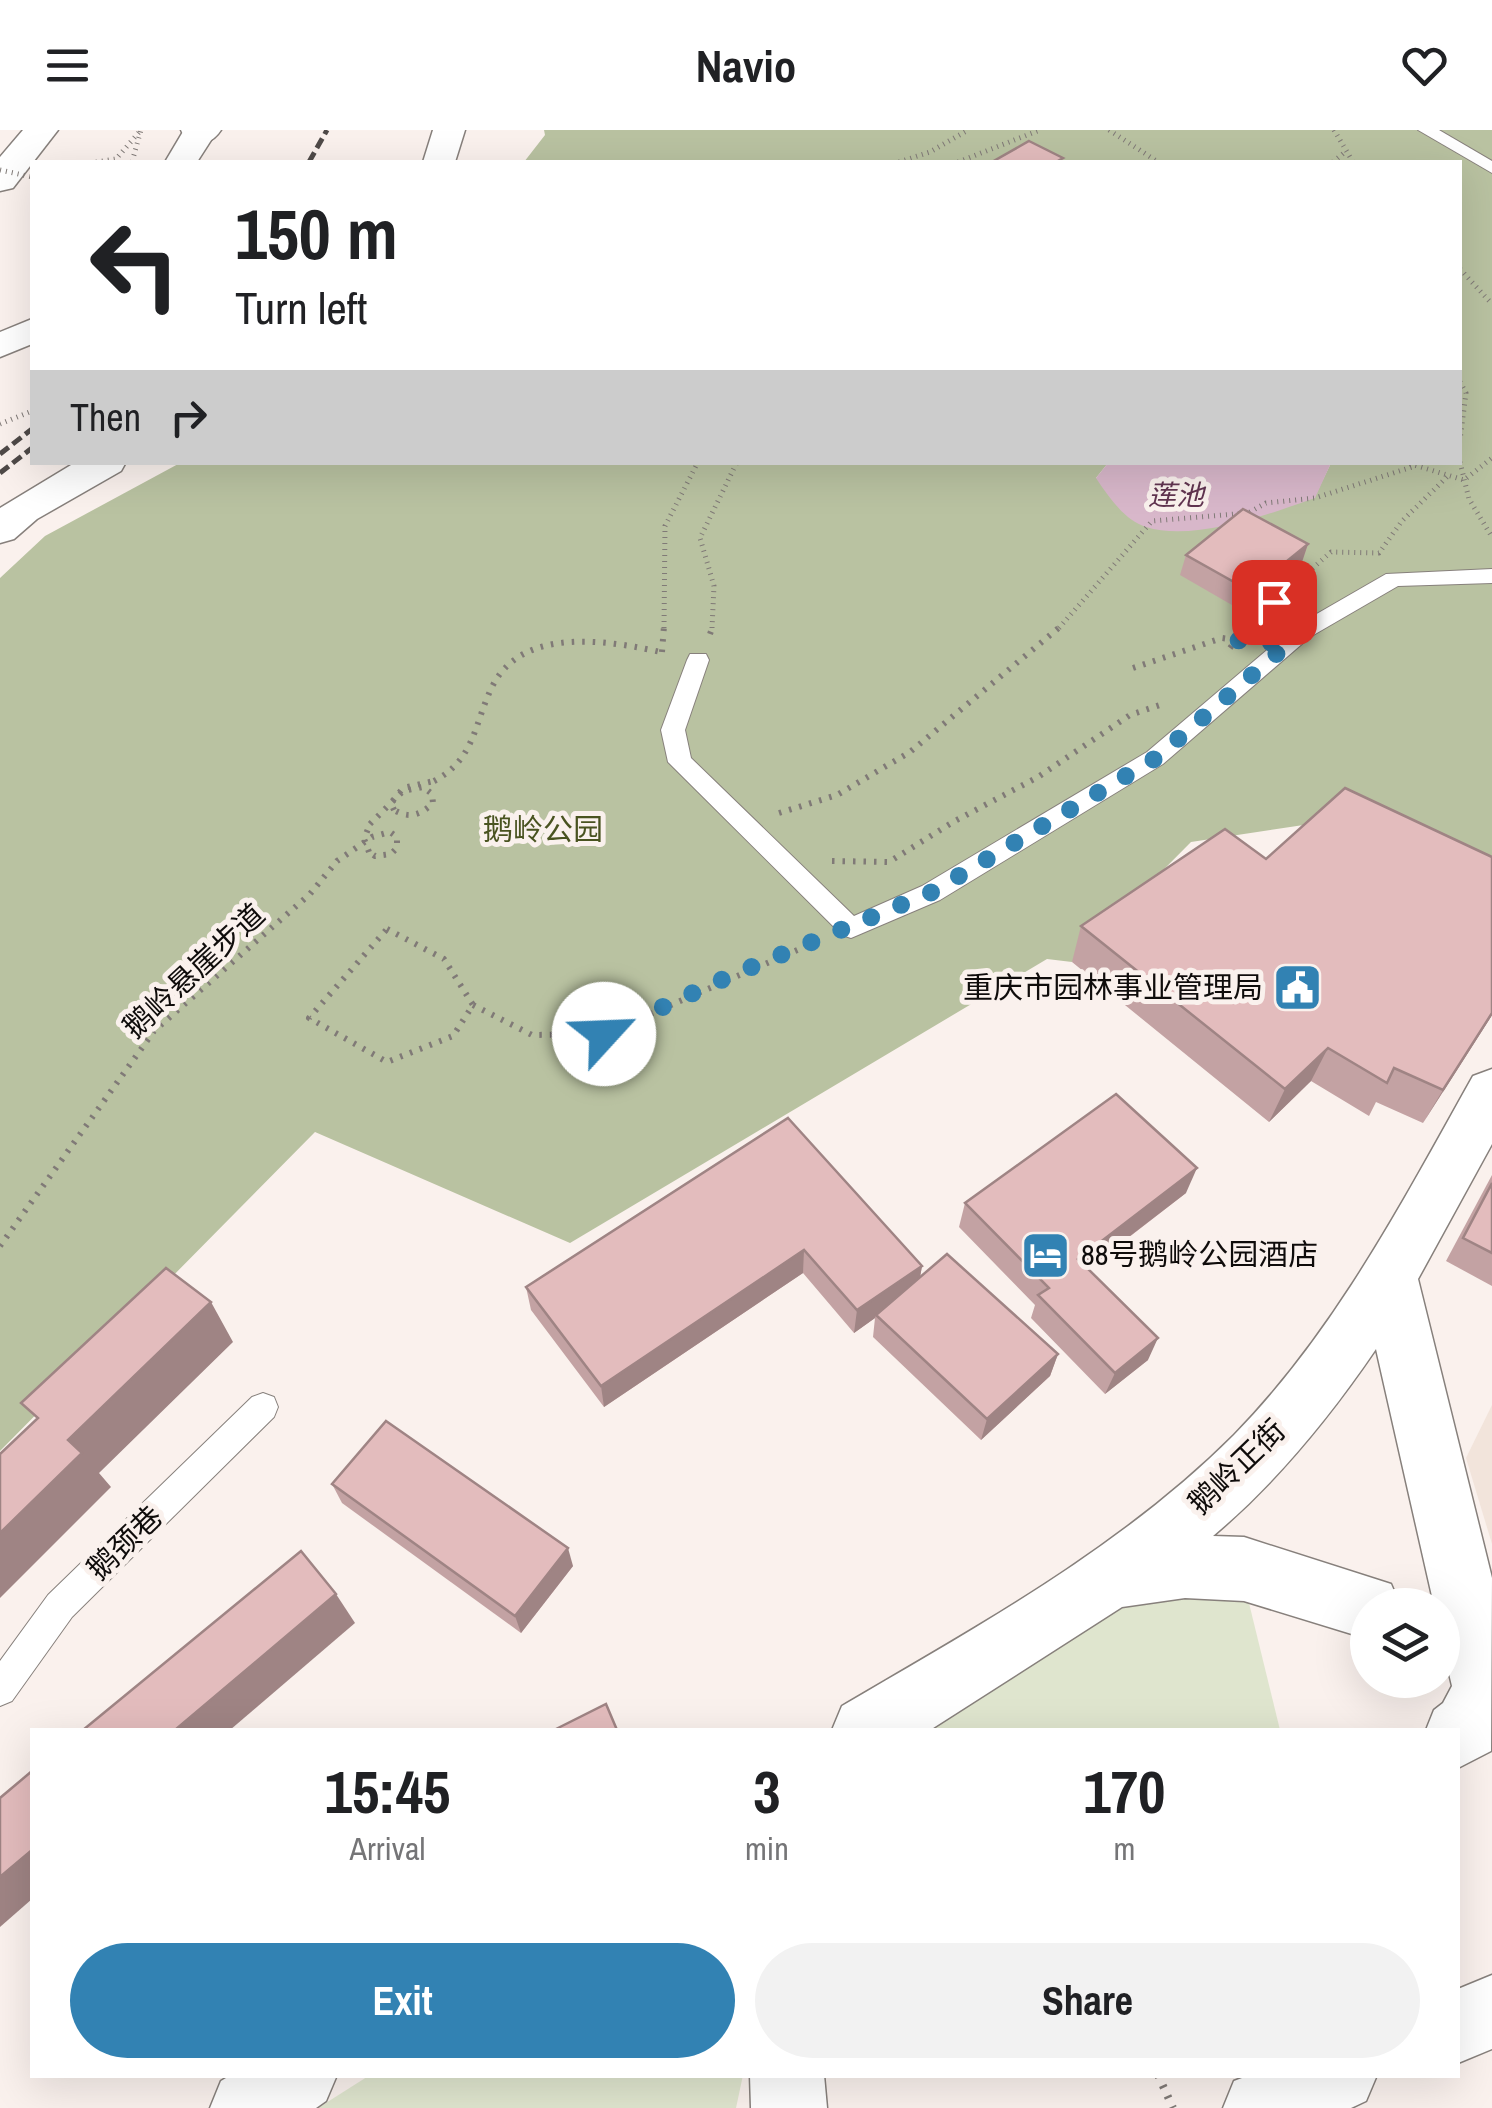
<!DOCTYPE html>
<meta charset="utf-8">
<style>
:root{--surface:#fff;--page:#f2f2f2;--text:#202124;--muted:#757577;--accent:#3282b3}
body{margin:0;font-family:"Archivo Narrow","Noto Sans SC",sans-serif;background:var(--page);color:var(--text);height:100vh;display:flex;flex-direction:column;font-size:38px;white-space:nowrap}
*{box-sizing:border-box;margin:0}
p{font-size:32px;color:var(--muted)}
.icon{flex:none;width:55px;height:55px;fill:none;stroke:currentColor;stroke-width:2;stroke-linecap:round;stroke-linejoin:round}
.map{position:relative;flex:1;overflow:hidden}
.drawer{position:absolute;left:30px;top:1598px;width:1430px;height:350px;display:flex;flex-direction:column;background:var(--surface);border-radius:0px;box-shadow:0 10px 40px #0002}
.drawer>*{flex:none}
.banner{position:absolute;left:30px;top:30px;width:1432px;height:305px;border-radius:0px;box-shadow:0 10px 40px #0002;background:#fff;color:var(--text);overflow:hidden}
.tools{position:absolute;left:1350px;top:1458px;display:grid;gap:20px}
.tools a{display:grid;place-items:center;width:110px;height:110px;border-radius:50%;background:var(--surface);box-shadow:0 10px 40px #0002;font-size:50px}
.pin{position:absolute;display:grid;place-items:center;width:85px;height:85px;color:#fff;margin:-42px;border-radius:20px;box-shadow:0 5px 15px #0006}
.me{position:absolute;width:110px;margin:-55px;rotate:65deg;stroke-linejoin:round;filter:drop-shadow(0 0 8px #0008)}
.turn{display:flex;align-items:center;gap:35px;height:210px;padding:0 40px;font-size:45px}
.turn .icon{width:130px;height:130px;stroke-width:2.5}
.turn b{display:block;font-size:70px;line-height:85px}
.then{display:flex;align-items:center;height:95px;padding:0 40px;background:#0003;gap:20px;font-size:38px}
.eta{display:flex;justify-content:space-evenly;align-items:center;height:170px;text-align:center}
.eta b{font-size:60px;font-weight:700;line-height:70px}
.action{display:flex;gap:20px;margin-top:auto;padding:20px 40px}
.action a{flex:1;height:115px;border-radius:60px;background:var(--accent);color:#fff;font-size:40px;font-weight:700;line-height:115px;text-align:center}
.action a+a{background:var(--page);color:var(--text)}
header{display:flex;justify-content:space-between;align-items:center;height:130px;padding:0 40px;background:var(--surface);font-size:45px;font-weight:700}
.map>svg:first-child{display:block}
</style>
<header><svg class="icon" aria-label="menu" viewBox="0 0 24 24"><path d="M4 6h16M4 12h16M4 18h16"/></svg>Navio<svg class="icon" aria-label="heart" viewBox="0 0 24 24"><path d="M12 20l-8-8c-3-5 5-10 8-4 3-6 11-1 8 4z"/></svg></header>
<div class="map">
<svg width="1492" height="1978" viewBox="0 0 1492 1978">
<rect width="100%" height="100%" fill="#faf1ed"/>
<!-- built -->
<path fill="#f2e4db" d="M1492 1275V1414L1466 1328Z"/>
<!-- green -->
<g fill="#dfe5ce">
<path d="M1130 1462 1248 1469 1280 1600H912Z"/>
<path d="M370 1945H743L736 1978H318Z"/>
</g>
<!-- forest -->
<path fill="#b9c2a1" d="M544 0H1492V756L1337 690 1191 712 1072 832 1047 829 570 1113 315 1002 0 1321V448L45 406 180 333H1108L1096 348 1314 368 1331 333 1460 332V32H524L545 5Z"/>
<!-- water -->
<path fill="#d8b7ca" d="M1108 333H1331L1315 368C1270 384 1193 412 1146 397 1124 390 1108 366 1096 348Z"/>
<g fill="none" stroke-linecap="round" stroke-linejoin="round">
<defs>
<g id="lane">
<path d="M1418 0H1439L1492 31V43Z"/>
<path d="M1492 439V453L1398 456 1310 507 1163 634 940 770 851 808 842 805 668 632 661 600 687 530 690 524H706L709 530 685 600 691 628 854 786 922 756 1147 622 1294 497 1386 444Z"/>
<path d="M263 1263 274 1267 278 1277 274 1287 72 1487 12 1571 0 1576V1531L48 1465 252 1267Z"/>
</g>
<g id="street">
<path d="M184 0H212L215 4 197 32H165Z"/>
<path d="M433 0H465L455 32H423Z"/>
<path d="M32 189V214L0 227V202Z"/>
<path d="M76 332H126L121 341 37 389 14 409 0 413V378Z"/>
</g>
<g id="secondary">
<path d="M23 0H58L13 58 0 61V27Z"/>
<path d="M181 0H221C212 14 201 15 186 11Z"/>
<path d="M1492 939V1014L1418 1149 1492 1448 1491 1621 1458 1638V1600H1426L1434 1580 1443 1573 1452 1556 1442 1514V1475H1434L1376 1219C1329 1288 1277 1352 1213 1406L1244 1407 1391 1454 1400 1475H1368V1509L1244 1471 1185 1468 1122 1477 930 1600H832L842 1576C978 1496 1121 1418 1234 1305 1335 1202 1403 1071 1473 946Z"/>
<path d="M231 1945H337L326 1971 316 1978H210L221 1951Z"/>
<path d="M750 1945H824L827 1978H751Z"/>
</g>
<g id="primary">
<path d="M1492 1845V1919L1458 1933V1859Z"/>
<path d="M1250 1945H1377L1366 1971 1351 1978H1223L1234 1951Z"/>
</g>
</defs>
<!-- lane casing -->
<use href="#lane" stroke="#87807c" stroke-width="2"/>
<!-- street casing -->
<use href="#street" stroke="#87807c" stroke-width="3"/>
<!-- secondary casing -->
<use href="#secondary" stroke="#87807c" stroke-width="3"/>
<!-- primary casing -->
<use href="#primary" stroke="#87807c" stroke-width="3"/>
<!-- path-far2 -->
<g stroke="#807a77" stroke-width="5" stroke-dasharray="1 5" stroke-linecap="butt">
<path d="M1109 0 1158 32"/>
<path d="M1334 0 1353 32"/>
<path d="M96 32 116 29 141 0 132 32"/>
<path d="M899 32 930 22 968 0"/>
<path d="M958 32 1040 0"/>
<path d="M1333 32 1345 22"/>
<path d="M1460 139 1492 174"/>
<path d="M1460 252 1466 263 1460 310"/>
<path d="M0 294 32 281"/>
<path d="M1404 332 1464 350 1492 328"/>
<path d="M1460 332 1469 369 1492 407"/>
<path d="M664 498 665 396 698 332"/>
<path d="M712 498 714 456 700 408 737 332"/>
<path d="M1059 498 1152 391 1248 383 1266 373 1315 368 1412 337"/>
<path d="M1245 498 1331 422 1379 423 1402 391 1448 346"/>
</g>
<!-- path-far1 -->
<g stroke="#807a77" stroke-width="6" stroke-dasharray="2.5 8" stroke-linecap="butt">
<path d="M710 504 713 496"/>
<path d="M1230 518 1247 496"/>
<path d="M662 522 664 496"/>
<path d="M1133 538 1222 508 1237 510"/>
<path d="M434 651C476 629 474 592 493 555 524 495 612 511 665 523"/>
<path d="M779 683 837 665 910 622 1061 496"/>
<path d="M370 694 403 661 423 657 432 664 433 673C421 685 409 689 394 680"/>
<path d="M832 731 889 732 953 692 1038 647 1130 585 1166 573"/>
<path d="M387 799 444 829 473 875 453 906 387 932 309 888Z"/>
<path d="M473 875 532 905 604 904 818 811"/>
<path d="M0 1116 154 901 310 764 337 731 372 707 390 702 397 707V718L391 724 375 726 369 722"/>
</g>
<!-- path -->
<path stroke="#807a77" stroke-width="8" stroke-dasharray="2.5 9" stroke-linecap="butt" d="M1158 1945 1173 1978"/>
<!-- lane -->
<use href="#lane" fill="#fff" fill-rule="evenodd"/>
<!-- street -->
<use href="#street" fill="#fff" fill-rule="evenodd"/>
<!-- secondary -->
<use href="#secondary" fill="#fff" fill-rule="evenodd"/>
<!-- primary -->
<use href="#primary" fill="#fff" fill-rule="evenodd"/>
<!-- rail -->
<g stroke="#4f4a48" stroke-width="5" stroke-dasharray="11 5" stroke-linecap="butt">
<path d="M309 32 327 0"/>
<path d="M0 324 32 299"/>
<path d="M0 343 32 318"/>
</g>
<!-- path-bridge-far1 -->
<path stroke="#807a77" stroke-width="5" stroke-dasharray="1 5" stroke-linecap="butt" d="M0 40 32 47"/>
<!-- path-bridge -->
<g stroke="#807a77" stroke-width="6" stroke-dasharray="2.5 8" stroke-linecap="butt">
<path d="M394 680 391 673 403 658 434 651"/>
<path d="M369 722 364 709 370 694"/>
</g>
</g>
<!-- wall -->
<g fill="#c3a2a3">
<path d="M1308 414 1301 435 1244 482 1180 445 1186 425Z"/>
<path d="M1081 796 1492 885 1423 993 1376 972 1369 986 1311 951 1269 992 1072 832Z"/>
<path d="M788 988 922 1136 920 1147 1058 1224 1050 1246 981 1310 873 1207 875 1188 854 1203 803 1143 604 1277 531 1180 526 1157Z"/>
<path d="M1492 1045V1156L1446 1131Z"/>
<path d="M1186 1063 1088 1139 1148 1230 1105 1264 1031 1188 1035 1175 959 1097 965 1073Z"/>
<path d="M332 1354 573 1436 521 1503 342 1373Z"/>
</g>
<!-- shaded-wall -->
<g fill="#9f8484">
<path d="M1308 414 1301 435 1244 482 1250 461Z"/>
<path d="M1492 883V885L1423 993 1443 960Z"/>
<path d="M1328 918 1311 951 1269 992 1285 959Z"/>
<path d="M1197 1038 1186 1063 1070 1152 1078 1129Z"/>
<path d="M804 1120 803 1143 604 1277 601 1256Z"/>
<path d="M922 1136 918 1159 876 1185 875 1188 854 1203 857 1180Z"/>
<path d="M211 1172 233 1212 99 1343 111 1357 0 1468V1403L68 1310Z"/>
<path d="M1158 1208 1148 1230 1105 1264 1115 1243Z"/>
<path d="M1058 1224 1050 1246 981 1310 987 1289Z"/>
<path d="M568 1418 573 1436 521 1503 515 1486Z"/>
<path d="M336 1464 355 1493 230 1600H175Z"/>
<path d="M32 1720V1769L0 1797V1747Z"/>
</g>
<!-- building -->
<g fill="#e3bcbd" stroke="#9f8484" stroke-width="2.5">
<path d="M1029 11 1063 28 1056 32H992Z"/>
<path d="M1243 379 1308 414 1250 461 1186 425Z"/>
<path d="M1345 658 1492 727V883L1443 960 1394 938 1387 953 1328 918 1285 959 1081 796 1225 699 1266 729Z"/>
<path d="M1116 964 1197 1038 1078 1129 1158 1208 1115 1243 1038 1165 1049 1158 965 1073Z"/>
<path d="M788 988 922 1136 857 1180 804 1120 601 1256 526 1157Z"/>
<path d="M1492 1053V1123L1463 1108Z"/>
<path d="M947 1124 1058 1224 987 1289 876 1185Z"/>
<path d="M166 1138 211 1172 68 1310 82 1323 0 1403V1324L38 1288 21 1273Z"/>
<path d="M386 1291 568 1418 515 1486 332 1354Z"/>
<path d="M301 1421 336 1464 175 1600H83Z"/>
<path d="M606 1574 617 1600H554Z"/>
<path d="M32 1641V1720L0 1747V1668Z"/>
</g>
<g fill="none" stroke-linecap="round" stroke-linejoin="round">
<!-- route -->
<path stroke="#3282b3" stroke-width="18" stroke-dasharray="0 32.4" d="M604 904 730 846 932 762 1156 628 1288 514 1235 510 1274 472"/>
</g>
<!-- icons -->
<defs>
<symbol id="civic-square" viewBox="-11 -11 22 22"><rect x="-9" y="-9" width="18" height="18" rx="4" fill="#3282b3" stroke="#faf1ed"/><path d="M-.6-6.5H3V-4.5H.6V-3L4-1V1h2V6H-6V1h2V-1L-.6-3ZM-1.2 2.5V6h2.4V2.5Z" fill="#fff"/></symbol>
<symbol id="hotel-square" viewBox="-11 -11 22 22"><rect x="-9" y="-9" width="18" height="18" rx="4" fill="#3282b3" stroke="#faf1ed"/><path d="M-6-4.5h1.5V1H6V5H4.5V3h-9V5H-6ZM-4 0a1.8 1.8 0 1 1 3.6 0ZM.5 0V-2.5h3Q6-2.5 6 0Z" fill="#fff"/></symbol>
</defs>
<g fill-rule="evenodd">
<use href="#civic-square" x="1270" y="830" width="55" height="55"/>
<use href="#hotel-square" x="1018" y="1098" width="55" height="55"/>
</g>
<g text-anchor="middle" stroke-width="10" stroke-linejoin="round" paint-order="stroke">
<!-- far-water labels -->
<g font-size="28" font-style="italic" fill="#613450" stroke="#faf1ed">
<text x="1176" y="375">莲池</text>
</g>
<!-- park labels -->
<g font-size="30" fill="#495320" stroke="#faf1ed">
<text x="543" y="710">鹅岭公园</text>
</g>
<!-- street labels -->
<g font-size="30" fill="#0f0c0b" stroke="#faf1ed">
<text transform="translate(194 841) rotate(-43)" y="10">鹅岭悬崖步道</text>
<text transform="translate(1237 1337) rotate(-44)" y="10">鹅岭正街</text>
<text transform="translate(125 1413) rotate(-44)" y="10">鹅颈巷</text>
</g>
<!-- poi labels -->
<g font-size="30" fill="#0f0c0b" stroke="#faf1ed" text-anchor="end">
<text x="1263" y="868">重庆市园林事业管理局</text>
<text x="1081" y="1135" text-anchor="start">88号鹅岭公园酒店</text>
</g>
</g>
</svg>
<div class="tools">
<a><svg class="icon" aria-label="layers" viewBox="0 0 24 24"><path d="M12 4l9 5-9 5-9-5zM3 14l9 5 9-5"/></svg></a>
</div>
<div class="pin" style="left:1274px;top:472px;background:#d93025"><svg class="icon" aria-label="arrive" viewBox="0 0 24 24"><path d="M6 21V4h12l-3 4 3 4H6"/></svg></div>
<svg class="me" style="left:604px;top:904px" viewBox="-20 -20 40 40"><circle r="19" fill="#fff"/><path d="M0-13L10 11 0 6-10 11z" fill="#3282b3"/></svg>
<div class="banner">
<div class="turn"><svg class="icon" aria-label="left" viewBox="0 0 24 24"><path d="M17 20v-9H6M10 6l-5 5 5 5"/></svg><div><b>150 m</b>Turn left</div></div>
<div class="then">Then<svg class="icon" aria-label="right" viewBox="0 0 24 24"><path d="M7 20v-9h11M14 6l5 5-5 5"/></svg></div>
</div>
<section class="drawer">
<div class="eta">
<div><b>15:45</b><p>Arrival</p></div>
<div><b>3</b><p>min</p></div>
<div><b>170</b><p>m</p></div>
</div>
<div class="action"><a>Exit</a><a>Share</a></div>
</section>
</div>
